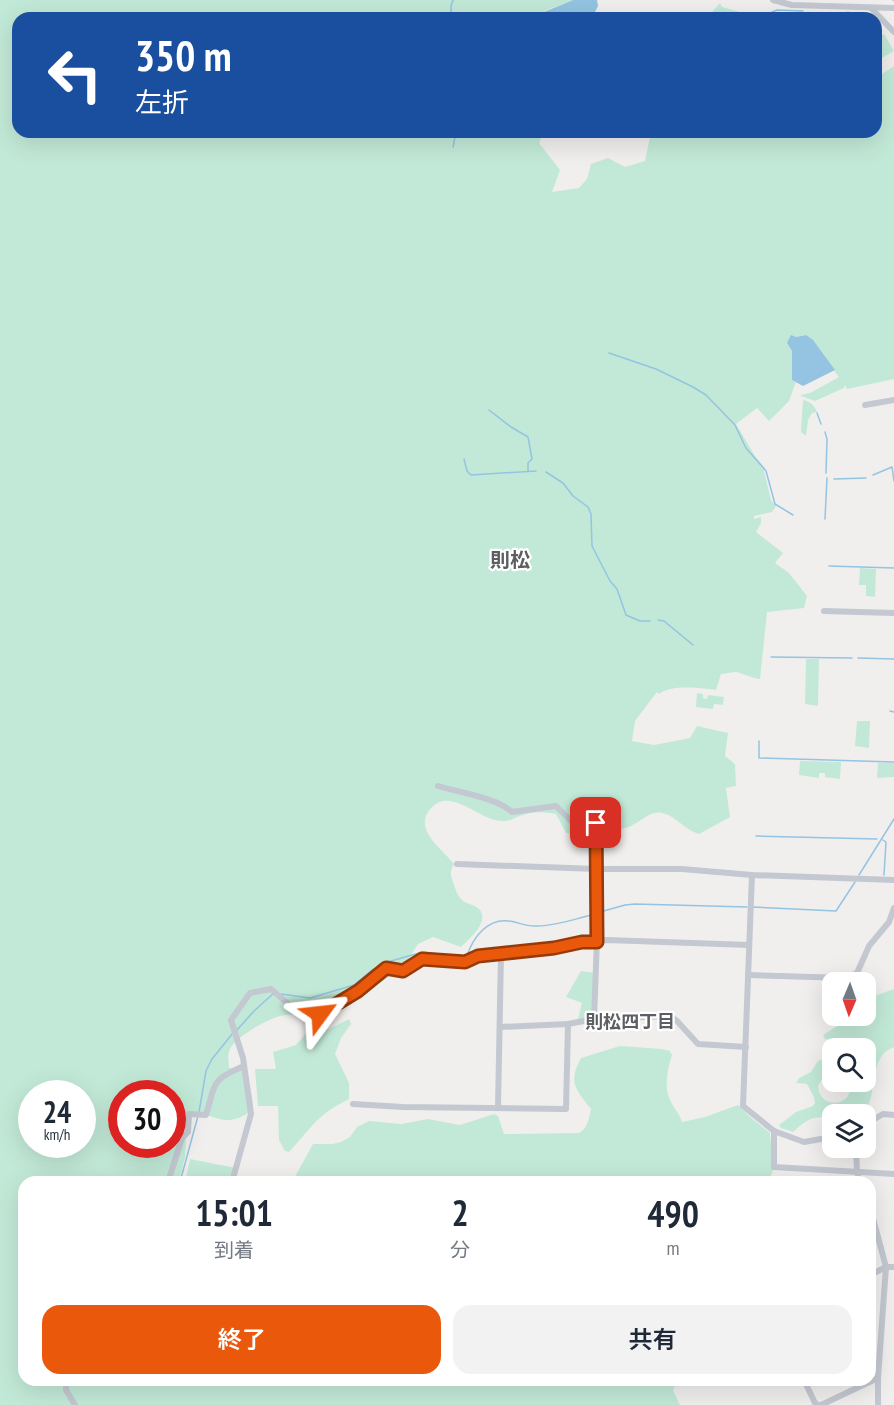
<!DOCTYPE html>
<html lang="ja">
<meta charset="utf-8">
<style>
:root{--surface:#fff;--page:#f2f2f3;--text:#1f2937;--muted:#747a83;--accent:#ea580c}
body{margin:0;font-family:"PT Sans Narrow","Noto Sans JP",sans-serif;background:var(--page);color:var(--text);height:100vh;display:flex;flex-direction:column;font-size:22px;white-space:nowrap}
*{box-sizing:border-box;margin:0}
p{font-size:20px;color:var(--muted)}
.icon{flex:none;width:33px;height:33px;fill:none;stroke:currentColor;stroke-width:2;stroke-linecap:round;stroke-linejoin:round}
.map{position:relative;flex:1;overflow:hidden}
.side{position:absolute;left:18px;top:1176px;width:858px;height:210px;display:flex;flex-direction:column;background:var(--surface);border-radius:18px;box-shadow:0 6px 24px #0002}
.side>*{flex:none}
.hud{position:absolute;left:12px;top:12px;width:870px;height:126px;border-radius:18px;box-shadow:0 6px 24px #0002;background:#1a4fa0;color:#fff;overflow:hidden}
.needle{width:39px;rotate:182deg}
.controls{position:absolute;left:822px;top:972px;display:grid;gap:12px}
.controls a{display:grid;place-items:center;width:54px;height:54px;border-radius:12px;background:var(--surface);box-shadow:0 6px 24px #0002;font-size:30px}
.speed{position:absolute;left:18px;top:1080px;display:flex;gap:12px;font-size:30px;font-weight:700;text-align:center}
.speed>*{display:grid;place-content:center;width:78px;height:78px;border-radius:50%;background:var(--surface);box-shadow:0 6px 24px #0002;line-height:1}
.speed small{font-size:15px;font-weight:400}
.speed .limit{border:9px solid #d22;background:#fff;color:#111}
.pin{position:absolute;display:grid;place-items:center;width:51px;height:51px;color:#fff;margin:-26px;border-radius:12px;box-shadow:0 3px 9px #0006}
.me{position:absolute;width:66px;margin:-33px;rotate:60deg;stroke-linejoin:round;filter:drop-shadow(0 0 4px #0008)}
.turn{display:flex;align-items:center;gap:21px;height:126px;padding:0 24px;font-size:27px}
.turn .icon{width:78px;height:78px;stroke-width:2.5}
.turn b{display:block;font-size:42px;line-height:51px}
.eta{display:flex;justify-content:space-evenly;align-items:center;height:102px;text-align:center}
.eta b{font-size:36px;font-weight:600;line-height:42px}
.button{display:flex;gap:12px;margin-top:auto;padding:12px 24px}
.button a{flex:1;height:69px;border-radius:18px;background:var(--accent);color:#fff;font-size:24px;font-weight:600;line-height:69px;text-align:center}
.button a+a{background:var(--page);color:var(--text)}
.map>svg:first-child{display:block}
</style>
<div class="map">
<svg width="894" height="1405" viewBox="0 0 894 1405">
<rect width="100%" height="100%" fill="#f1efee"/>
<!-- green -->
<g fill="#c2e9d7" fill-rule="evenodd">
<path d="M0 0H573L544 11 549 18H18V132H544L539 143 560 170 552 192 579 188 587 179 591 164 608 158 625 167 645 161 651 132H876V78L894 66V379L847 389 845 385 844 388 815 401 801 396V395L810 393 839 377 806 335 796 337 787 343 792 351V380L796 382 789 401 769 421 757 408 736 424 755 456 765 468 764 471 771 500 776 506 772 512 754 516V519L761 517V523L756 532 783 553 775 563 789 573 807 596 804 608 767 612 760 679C751 678 742 673 736 672 731 672 725 674 721 674L716 690C701 688 671 684 659 694L657 692 635 721 632 741 654 745 690 738 697 726 728 733 725 756 735 764 736 786 726 788 730 817 699 834C684 830 677 816 662 813 648 810 639 825 626 828 622 829 616 828 612 827L599 816 584 817 583 832 574 834 566 833 556 814C544 812 534 811 523 815 515 817 510 822 501 821 482 819 467 803 449 801 442 800 437 803 432 807 411 829 442 848 454 864 450 871 450 874 453 882 455 887 457 895 461 899 465 904 473 904 478 908 492 920 469 939 461 947L433 937 418 944 404 966 324 1023C312 1019 299 1014 286 1015 272 1016 236 1036 230 1049 227 1055 229 1062 229 1068L246 1067 252 1096 253 1110C222 1132 216 1111 187 1113L185 1157 179 1182H24V1380H682L675 1386 673 1390 680 1405H0ZM32 1094H82V1144H32ZM122 1094H172V1144H122Z"/>
<path d="M720 3 722 7 761 18H707Z"/>
<path d="M884 34 894 51 876 61V38Z"/>
<path d="M803 400C810 401 814 405 817 412L812 413 808 420 806 436 801 432Z"/>
<path d="M860 568 876 569 875 597 866 596V585H859Z"/>
<path d="M806 659H819L818 706 805 704Z"/>
<path d="M697 693 703 694V698L707 699 708 695 724 697 723 705 714 704 713 709 696 707Z"/>
<path d="M857 721H870L869 748 855 746Z"/>
<path d="M800 761 841 762 840 779 825 777V773H819V778L799 775Z"/>
<path d="M878 763H894V777L877 778Z"/>
<path d="M581 971 595 973 592 1018 578 1019 582 1003 566 997Z"/>
<path d="M894 989V1047C866 1057 880 1096 863 1114H832V1118C812 1116 809 1118 793 1132L781 1128 779 1125 796 1112 813 1106 815 1103 814 1097 807 1084 796 1083 799 1078 811 1072 818 1061 832 1055V1074L823 1077 818 1086C819 1110 855 1108 850 1082H866V1048H840L835 1040 825 1039 823 1035 842 1023 846 1016H866V999Z"/>
<path d="M349 1019 351 1024 341 1038 335 1054 349 1083V1099C335 1106 322 1114 311 1127 303 1135 297 1144 289 1152L285 1151 279 1140 278 1106H258L255 1069H276L273 1052 296 1045 310 1029H329Z"/>
<path d="M620 1046 662 1049 670 1051 672 1055C667 1071 663 1089 672 1104 676 1111 680 1115 682 1122L705 1117 738 1105 749 1116 770 1133 773 1171 768 1182H292L313 1144H332L341 1142 350 1137 357 1127 369 1121 401 1124 428 1119 460 1125 494 1114 498 1116 504 1134 579 1133C588 1128 589 1118 591 1109 575 1089 568 1082 581 1058Z"/>
<path d="M190 1159 236 1168 232 1182H185Z"/>
</g>
<!-- water -->
<g fill="#94c4e1">
<path d="M573 0H597L598 6 592 18H549L544 12Z"/>
<path d="M791 335 796 337 806 335 813 340 835 370 803 386 792 380V351L787 343Z"/>
</g>
<g fill="none" stroke-linecap="round" stroke-linejoin="round">
<!-- stream -->
<g stroke="#94c4e1" stroke-width="1.5">
<path d="M893 0H894"/>
<path d="M451 18V6L453 0"/>
<path d="M771 18 772 12 777 10 803 11"/>
<path d="M848 18V12"/>
<path d="M453 147 456 132"/>
<path d="M609 353 656 369 693 387 706 395 735 425 746 448 766 471 775 504 793 515"/>
<path d="M489 410 511 427 528 437 532 459 528 463V471"/>
<path d="M817 413 821 424"/>
<path d="M825 432 827 439 826 473"/>
<path d="M464 459 467 471 471 475 536 471"/>
<path d="M546 472 563 483 573 496 588 507 591 514 592 546 610 581 617 589 626 615 640 621H650"/>
<path d="M873 475 892 467 894 481"/>
<path d="M834 479 866 478"/>
<path d="M825 519 827 478"/>
<path d="M829 566 894 568"/>
<path d="M658 620 664 621 693 645"/>
<path d="M771 657 852 658"/>
<path d="M858 658 894 659"/>
<path d="M890 711 894 712"/>
<path d="M759 741V758L894 762"/>
<path d="M756 836 877 839"/>
<path d="M883 840 886 842 884 875"/>
<path d="M859 875 894 819"/>
<path d="M752 907 836 911 855 882"/>
<path d="M600 912 625 905 635 904 747 907"/>
<path d="M281 994 310 998 327 993 354 985 372 970 391 961 423 952 450 956H467C473 937 488 918 509 921 518 922 527 927 537 926 557 926 577 918 596 914"/>
<path d="M237 1030 254 1011 274 993"/>
<path d="M199 1112 206 1071 212 1059 233 1033"/>
<path d="M180 1182 198 1116"/>
</g>
<!-- minor -->
<g stroke="#c3c8d1" stroke-width="6">
<path d="M773 0 792 5 894 8"/>
<path d="M871 8 894 32"/>
<path d="M865 405 894 400"/>
<path d="M824 611 894 613"/>
<path d="M438 786C458 792 497 798 512 812L556 806 574 824 584 823 596 816 598 913 594 1019"/>
<path d="M457 864 597 869H682L752 875 894 880"/>
<path d="M752 875 743 1106 774 1131 804 1142 832 1137"/>
<path d="M748 975 846 978 857 973 869 946 889 922 894 908"/>
<path d="M500 1027 568 1024 594 1019 670 1016 677 1021 698 1044 746 1047"/>
<path d="M353 1104 403 1107 566 1109 568 1024"/>
<path d="M498 1107 501 954"/>
<path d="M866 1124 883 1114 894 1115"/>
<path d="M774 1131V1167L894 1174"/>
<path d="M856 1148 857 1172 860 1182"/>
<path d="M168 1182 182 1138 188 1132 189 1114 206 1115C216 1082 211 1080 244 1066"/>
<path d="M232 1182 251 1114 243 1058 231 1020 250 993 271 989 294 1009 320 1014 358 991 386 968 403 971 422 959 465 962 478 956 554 948 582 942H597L607 940 749 945"/>
<path d="M870 1207 886 1267 878 1378V1405"/>
<path d="M870 1275 886 1267H894"/>
<path d="M66 1380V1390L75 1405"/>
<path d="M804 1380 815 1403 818 1405"/>
<path d="M821 1405 878 1378"/>
</g>
</g>
<g fill="none" stroke-linecap="round" stroke-linejoin="round">
<defs>
<path id="route" d="M320 1014 358 991 386 968 403 971 422 959 465 962 478 956 554 948 582 942H597L596 823"/>
</defs>
<!-- route casing -->
<use href="#route" stroke="#983908" stroke-width="15"/>
<!-- route -->
<use href="#route" stroke="#ea580c" stroke-width="10"/>
</g>
<g text-anchor="middle" stroke-width="4.5" stroke-linejoin="round" paint-order="stroke">
<!-- neighbourhood labels -->
<g font-size="18" font-weight="bold" fill="#5c5e62" stroke="#fff">
<text x="630" y="1028">則松四丁目</text>
</g>
<!-- quarter labels -->
<g font-size="20" font-weight="bold" fill="#5c5e62" stroke="#fff">
<text x="510" y="567">則松</text>
</g>
</g>
</svg>
<div class="controls">
<a><svg class="needle" viewBox="-14 -14 28 28"><path d="M0-13l5 13h-10z" fill="#e53935"/><path d="M0 13l5-13h-10z" fill="#747a83"/></svg></a>
<a><svg class="icon" aria-label="search" viewBox="0 0 24 24"><circle cx="10" cy="10" r="6"/><path d="M15 15l6 6"/></svg></a>
<a><svg class="icon" aria-label="layers" viewBox="0 0 24 24"><path d="M12 4l9 5-9 5-9-5zM3 14l9 5 9-5"/></svg></a>
</div>
<div class="speed"><div>24<small>km/h</small></div><div class="limit">30</div></div>
<div class="pin" style="left:596px;top:823px;background:#d93025"><svg class="icon" aria-label="arrive" viewBox="0 0 24 24"><path d="M6 21V4h12l-3 4 3 4H6"/></svg></div>
<svg class="me" style="left:320px;top:1014px" viewBox="-20 -20 40 40"><path d="M0-17L14 15 0 8-14 15z" fill="#ea580c" stroke="#fff" stroke-width="4"/></svg>
<div class="hud">
<div class="turn"><svg class="icon" aria-label="left" viewBox="0 0 24 24"><path d="M17 20v-9H6M10 6l-5 5 5 5"/></svg><div><b>350 m</b>左折</div></div>
</div>
<section class="side">
<div class="eta">
<div><b>15:01</b><p>到着</p></div>
<div><b>2</b><p>分</p></div>
<div><b>490</b><p>m</p></div>
</div>
<div class="button"><a>終了</a><a>共有</a></div>
</section>
</div>
